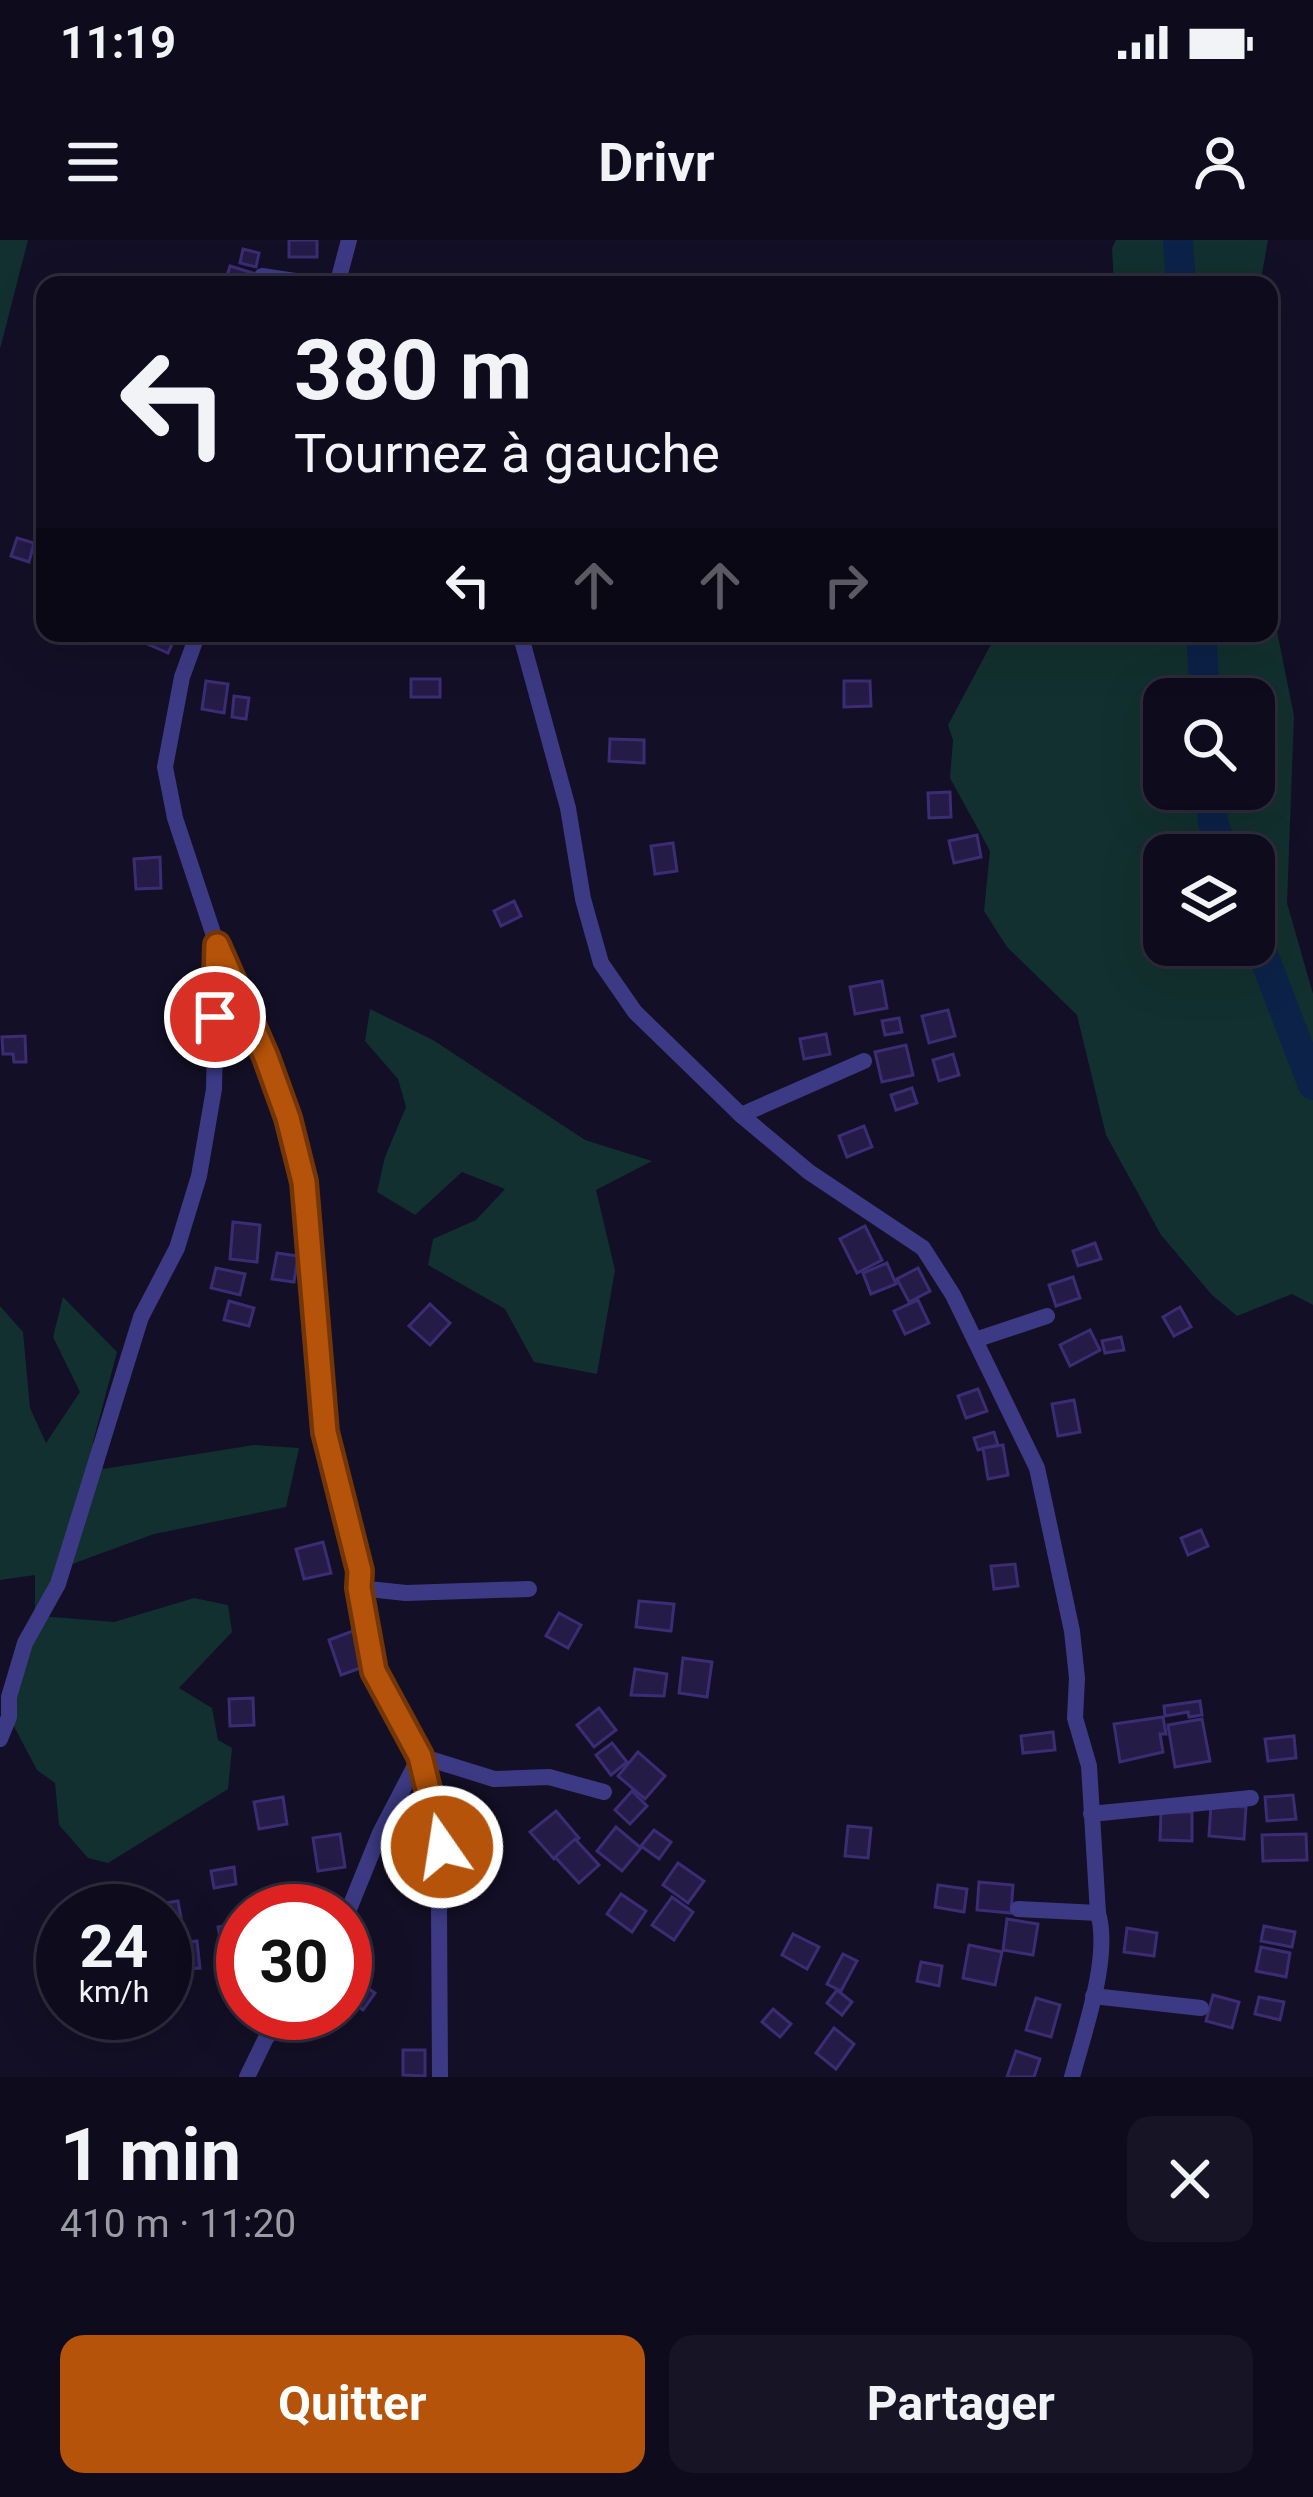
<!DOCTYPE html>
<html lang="fr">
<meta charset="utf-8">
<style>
:root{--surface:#0e0b1c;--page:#171425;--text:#f1f3f6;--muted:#9b9ba3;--line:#2e2b3b;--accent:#b45309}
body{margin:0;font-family:Roboto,sans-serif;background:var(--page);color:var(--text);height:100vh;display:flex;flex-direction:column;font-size:45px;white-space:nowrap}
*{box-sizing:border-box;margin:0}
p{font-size:39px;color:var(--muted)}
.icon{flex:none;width:66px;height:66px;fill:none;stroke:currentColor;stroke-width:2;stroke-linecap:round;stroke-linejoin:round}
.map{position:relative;height:1837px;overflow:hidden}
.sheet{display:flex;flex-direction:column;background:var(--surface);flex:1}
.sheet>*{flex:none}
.guide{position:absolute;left:36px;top:36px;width:1242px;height:366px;border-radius:24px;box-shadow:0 12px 48px #0002,0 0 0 3px var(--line);background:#0e0b1c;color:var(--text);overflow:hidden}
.controls{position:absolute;left:1143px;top:438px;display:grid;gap:24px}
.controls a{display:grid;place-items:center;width:132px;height:132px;border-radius:24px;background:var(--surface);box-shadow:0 12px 48px #0002,0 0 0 3px var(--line);font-size:60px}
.speed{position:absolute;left:36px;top:1644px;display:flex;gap:24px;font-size:60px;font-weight:700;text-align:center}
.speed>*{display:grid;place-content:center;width:156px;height:156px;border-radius:50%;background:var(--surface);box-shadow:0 12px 48px #0002,0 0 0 3px var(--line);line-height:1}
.speed small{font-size:30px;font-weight:400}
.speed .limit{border:18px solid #d22;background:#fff;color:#111}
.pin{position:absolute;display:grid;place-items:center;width:102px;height:102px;color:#fff;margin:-51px;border:6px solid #fff;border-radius:50%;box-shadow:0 3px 12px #0007}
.me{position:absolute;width:132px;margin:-66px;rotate:347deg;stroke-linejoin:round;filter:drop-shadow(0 0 9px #0008)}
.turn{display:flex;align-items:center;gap:42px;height:252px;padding:0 60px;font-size:54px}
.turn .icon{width:156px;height:156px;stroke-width:2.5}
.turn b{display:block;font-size:84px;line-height:102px}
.lanes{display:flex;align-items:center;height:114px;padding:0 60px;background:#0003;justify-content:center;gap:60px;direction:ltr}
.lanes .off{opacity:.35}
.round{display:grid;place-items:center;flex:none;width:126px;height:126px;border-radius:24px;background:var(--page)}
.summary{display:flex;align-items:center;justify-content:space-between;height:204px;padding:0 60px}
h1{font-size:72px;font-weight:700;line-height:90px}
.action{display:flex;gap:24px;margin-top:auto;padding:24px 60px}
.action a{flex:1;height:138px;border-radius:24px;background:var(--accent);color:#fff;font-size:48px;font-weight:700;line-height:138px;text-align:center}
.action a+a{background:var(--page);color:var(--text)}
.status{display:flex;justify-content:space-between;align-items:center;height:84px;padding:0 60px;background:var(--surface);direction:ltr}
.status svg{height:33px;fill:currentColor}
header{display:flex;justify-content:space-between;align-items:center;height:156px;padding:0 60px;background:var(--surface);font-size:54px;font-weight:700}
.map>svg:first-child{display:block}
</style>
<div class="status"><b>11:19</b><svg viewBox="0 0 49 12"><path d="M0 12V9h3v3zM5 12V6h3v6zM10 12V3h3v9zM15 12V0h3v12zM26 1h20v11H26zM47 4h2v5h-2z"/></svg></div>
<header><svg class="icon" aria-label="menu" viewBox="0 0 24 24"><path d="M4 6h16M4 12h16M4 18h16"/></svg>Drivr<svg class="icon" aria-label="person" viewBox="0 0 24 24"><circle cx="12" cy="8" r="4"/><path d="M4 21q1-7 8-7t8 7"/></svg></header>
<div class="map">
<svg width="1313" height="1837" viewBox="0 0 1313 1837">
<rect width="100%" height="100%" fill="#130f26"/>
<!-- green -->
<g fill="#12302f" fill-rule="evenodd">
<path d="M0 0H28L0 109Z"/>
<path d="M1116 0H1268L1260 45H1114L1112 8Z"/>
<path d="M1269 351 1294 476 1287 663 1313 754V1065L1292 1054 1237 1076 1212 1055 1161 995 1106 895 1077 775 1007 707 984 671 990 611 950 538 953 500 948 485 997 393H1269ZM1164 459H1254V549H1164ZM1164 615H1254V705H1164Z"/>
<path d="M370 769 433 800 585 900 652 921 596 950 615 1030 597 1134 534 1122 505 1069 428 1025 433 999 476 980 505 949 462 932 415 975 377 952 385 917 406 867 398 839 365 801Z"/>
<path d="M63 1057 117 1112 93 1202 103 1229 254 1205 299 1208 286 1267 154 1294 64 1327 40 1376 114 1382 194 1358 228 1365 232 1392 179 1448 212 1468 218 1500 232 1508 228 1549 108 1623 88 1618 59 1585 55 1543 37 1530 9 1477 35 1385V1335L0 1340V1066L23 1092 30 1168 46 1203 80 1152 53 1097Z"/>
</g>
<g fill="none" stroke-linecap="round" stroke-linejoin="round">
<!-- river -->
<g stroke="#0c2248" stroke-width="30">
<path d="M1178 0 1181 45"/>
<path d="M1201 393 1205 459"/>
<path d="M1211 549 1213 583 1225 615"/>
<path d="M1254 691 1313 845"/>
</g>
</g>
<!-- building -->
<g fill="#241b47" stroke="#3b2d73" stroke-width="3">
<rect x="289" y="0" width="28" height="17"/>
<path d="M243 9 259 13 256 27 240 23Z"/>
<path d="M230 26 253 33 249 45H224Z"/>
<path d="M17 298 34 303 29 322 11 316Z"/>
<path d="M147 393H177L168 413 143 402Z"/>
<rect x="411" y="439" width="29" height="18"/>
<path d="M206 441 228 444 224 473 202 469Z"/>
<path d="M844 441H870L871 466 844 467Z"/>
<path d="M234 456 249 458 246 479 232 477Z"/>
<path d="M610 499 644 500V523L609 521Z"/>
<path d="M950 552 951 577 929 578 928 553Z"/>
<path d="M977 595 981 617 954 623 949 601Z"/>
<path d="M673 603 677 631 655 634 651 606Z"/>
<path d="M160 617 161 648 136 649 134 619Z"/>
<path d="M514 661 521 676 501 686 494 671Z"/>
<path d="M882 741 887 768 855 774 850 747Z"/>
<path d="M948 770 955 796 929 803 922 776Z"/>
<path d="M899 778 902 792 885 795 882 781Z"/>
<path d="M826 794 830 814 804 819 800 799Z"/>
<path d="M25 796 26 822H14L13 814H3L2 797Z"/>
<path d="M906 805 913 835 882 842 875 812Z"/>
<path d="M953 814 959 835 939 841 933 820Z"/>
<path d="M912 848 917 863 896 870 891 855Z"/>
<path d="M864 886 872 907 847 917 839 896Z"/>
<path d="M233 982 260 985 257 1022 230 1019Z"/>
<path d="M865 986 882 1020 857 1033 840 999Z"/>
<path d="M1095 1003 1101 1019 1078 1026 1073 1011Z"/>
<path d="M277 1013 298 1016 294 1042 272 1039Z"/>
<path d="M887 1023 896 1044 871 1054 863 1033Z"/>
<path d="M216 1028 245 1034 240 1055 211 1048Z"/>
<path d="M918 1028 930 1051 909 1062 897 1039Z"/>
<path d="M1073 1037 1080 1058 1056 1066 1049 1045Z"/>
<path d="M918 1060 929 1083 905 1094 894 1071Z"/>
<path d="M229 1061 254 1068 249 1086 224 1080Z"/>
<path d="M430 1064 450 1083 430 1105 409 1086Z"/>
<path d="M1180 1067 1191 1087 1174 1096 1163 1077Z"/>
<path d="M1090 1090 1100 1110 1070 1126 1060 1105Z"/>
<path d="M1121 1097 1124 1110 1105 1113 1102 1101Z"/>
<path d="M978 1149 987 1171 966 1178 958 1156Z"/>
<path d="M1074 1160 1080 1192 1058 1196 1052 1164Z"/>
<path d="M994 1192 998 1205 978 1210 974 1198Z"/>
<path d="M1003 1205 1008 1235 988 1239 983 1208Z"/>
<path d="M1201 1290 1208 1306 1188 1315 1181 1298Z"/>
<path d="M323 1302 331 1333 304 1339 296 1309Z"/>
<path d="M1015 1324 1018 1346 994 1349 991 1326Z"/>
<path d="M639 1361 674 1364 671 1391 636 1387Z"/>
<path d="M559 1373 581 1385 568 1408 546 1396Z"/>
<path d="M361 1388 374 1423 341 1435 329 1400Z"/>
<path d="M683 1418 712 1422 707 1457 679 1453Z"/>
<path d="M635 1429 667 1434 664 1456 631 1455Z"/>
<path d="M253 1458 254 1485 230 1486 229 1459Z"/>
<path d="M1200 1461 1202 1475 1189 1477 1188 1472 1165 1476 1164 1466Z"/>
<path d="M599 1468 616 1490 594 1507 577 1485Z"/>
<path d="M1163 1477 1166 1494H1160L1163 1512 1120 1522 1114 1484Z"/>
<path d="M1202 1479 1210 1521 1175 1527 1168 1485Z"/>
<path d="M1053 1492 1055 1510 1023 1513 1021 1496Z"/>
<path d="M1294 1496 1296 1518 1268 1521 1265 1499Z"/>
<path d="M612 1503 627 1522 611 1535 596 1515Z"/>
<path d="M638 1512 665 1536 645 1559 618 1536Z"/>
<path d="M632 1551 647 1566 630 1584 615 1570Z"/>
<path d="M1293 1555 1296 1579 1267 1581 1265 1557Z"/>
<path d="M283 1557 287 1584 259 1589 254 1562Z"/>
<path d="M1211 1565 1246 1567 1244 1599 1209 1596Z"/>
<path d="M556 1571 579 1598 554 1619 530 1592Z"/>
<path d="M1161 1572H1192V1601L1160 1600Z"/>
<path d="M848 1586 871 1588 868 1618 845 1616Z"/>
<path d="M616 1587 641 1608 622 1631 597 1611Z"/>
<path d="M654 1590 671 1602 659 1619 641 1606Z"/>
<path d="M340 1594 345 1627 318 1631 313 1598Z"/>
<path d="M1306 1594 1307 1620 1263 1621 1262 1595Z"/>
<path d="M575 1599 599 1625 579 1643 555 1617Z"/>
<path d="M678 1623 704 1641 688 1663 663 1645Z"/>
<path d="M234 1627 236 1644 214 1648 211 1631Z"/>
<path d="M979 1642 1013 1645 1011 1673 977 1670Z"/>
<path d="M938 1645 967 1649 964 1672 935 1667Z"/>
<path d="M621 1654 646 1671 632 1692 607 1674Z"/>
<path d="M672 1657 693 1672 674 1700 652 1685Z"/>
<path d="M178 1661 183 1689 165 1692V1671H146V1666Z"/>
<path d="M1007 1679 1038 1684 1033 1715 1003 1710Z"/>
<path d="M243 1682V1710L223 1714 218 1687Z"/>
<path d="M1264 1686 1295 1692 1292 1707 1261 1701Z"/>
<path d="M1127 1688 1157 1693 1154 1716 1124 1712Z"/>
<path d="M793 1694 819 1707 807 1729 782 1715Z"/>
<path d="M197 1701 200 1728 174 1730 171 1704Z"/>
<path d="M969 1705 1002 1712 995 1745 963 1738Z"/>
<path d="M1261 1707 1290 1713 1286 1737 1256 1731Z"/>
<path d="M843 1714 857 1721 841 1751 827 1744Z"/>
<path d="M921 1722 942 1726 939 1746 917 1741Z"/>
<path d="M348 1734 375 1753 363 1770 345 1757Z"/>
<path d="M837 1750 852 1762 842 1775 827 1763Z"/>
<path d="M1213 1755 1239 1762 1232 1788 1206 1781Z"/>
<path d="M1259 1757 1284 1762 1280 1780 1255 1774Z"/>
<path d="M1036 1758 1060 1765 1051 1797 1026 1790Z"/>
<path d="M773 1769 791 1784 780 1797 762 1782Z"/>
<path d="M834 1788 854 1804 836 1829 816 1813Z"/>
<path d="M403 1810H425V1836L403 1835Z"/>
<path d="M1016 1811 1040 1819 1034 1837H1007Z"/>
</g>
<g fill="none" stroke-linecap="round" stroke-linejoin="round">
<!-- minor -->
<g stroke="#3d3a85" stroke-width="16">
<path d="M262 36 322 45"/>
<path d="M337 45 349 0"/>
<path d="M198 393 182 437 165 527 175 578 217 705 266 817 288 878 304 942 325 1192 360 1331 359 1348 374 1431 420 1516 442 1607 435 1635 439 1668 440 1837"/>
<path d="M520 393 568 568 583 659 601 723 635 772 741 875 809 932 923 1008 953 1055 1037 1228 1072 1391 1077 1438 1075 1478 1089 1526 1098 1673C1111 1717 1084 1792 1072 1837"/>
<path d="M741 875 864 821"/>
<path d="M975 1100 1047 1076"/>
<path d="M359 1348 406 1353 529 1349"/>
<path d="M0 1499 9 1477V1457L25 1403 58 1344 141 1077 177 1008 199 936 214 849 217 712"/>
<path d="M1091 1574 1251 1558"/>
<path d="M1018 1669 1098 1673"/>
<path d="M345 1679 380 1593 420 1516 494 1539 549 1537 604 1552"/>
<path d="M1093 1756 1201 1768"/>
<path d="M247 1837 266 1798 287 1773"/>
</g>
</g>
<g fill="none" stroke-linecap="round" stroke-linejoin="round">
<defs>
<path id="route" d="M215 777 217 705 266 817 288 878 304 942 325 1192 360 1331 359 1348 374 1431 420 1516 442 1607"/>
</defs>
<!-- route casing -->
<use href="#route" stroke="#753606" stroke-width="30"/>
<!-- route -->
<use href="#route" stroke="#b45309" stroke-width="21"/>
</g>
</svg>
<div class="controls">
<a><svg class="icon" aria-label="search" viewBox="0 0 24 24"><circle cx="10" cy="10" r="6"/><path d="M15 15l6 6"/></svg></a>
<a><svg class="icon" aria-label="layers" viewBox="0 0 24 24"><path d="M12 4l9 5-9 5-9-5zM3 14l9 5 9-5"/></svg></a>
</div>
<div class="speed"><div>24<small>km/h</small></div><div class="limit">30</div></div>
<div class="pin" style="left:215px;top:777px;background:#d93025"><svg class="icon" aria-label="arrive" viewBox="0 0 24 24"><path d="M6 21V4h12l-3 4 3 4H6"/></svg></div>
<svg class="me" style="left:442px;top:1607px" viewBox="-20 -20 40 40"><circle r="17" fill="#b45309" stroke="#fff" stroke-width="3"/><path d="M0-11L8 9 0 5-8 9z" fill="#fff"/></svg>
<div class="guide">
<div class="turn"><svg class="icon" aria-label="left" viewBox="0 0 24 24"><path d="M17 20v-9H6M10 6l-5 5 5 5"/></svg><div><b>380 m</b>Tournez à gauche</div></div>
<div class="lanes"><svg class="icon" aria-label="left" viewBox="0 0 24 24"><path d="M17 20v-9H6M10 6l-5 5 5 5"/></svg><svg class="icon off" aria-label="ahead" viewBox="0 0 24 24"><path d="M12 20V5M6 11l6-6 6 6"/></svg><svg class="icon off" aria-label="ahead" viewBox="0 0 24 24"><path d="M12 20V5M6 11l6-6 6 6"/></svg><svg class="icon off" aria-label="right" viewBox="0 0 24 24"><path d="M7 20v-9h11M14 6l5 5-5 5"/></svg></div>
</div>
</div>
<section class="sheet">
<div class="summary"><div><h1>1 min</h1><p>410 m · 11:20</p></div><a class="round"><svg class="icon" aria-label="close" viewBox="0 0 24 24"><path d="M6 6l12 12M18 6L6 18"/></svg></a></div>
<div class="action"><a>Quitter</a><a>Partager</a></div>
</section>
